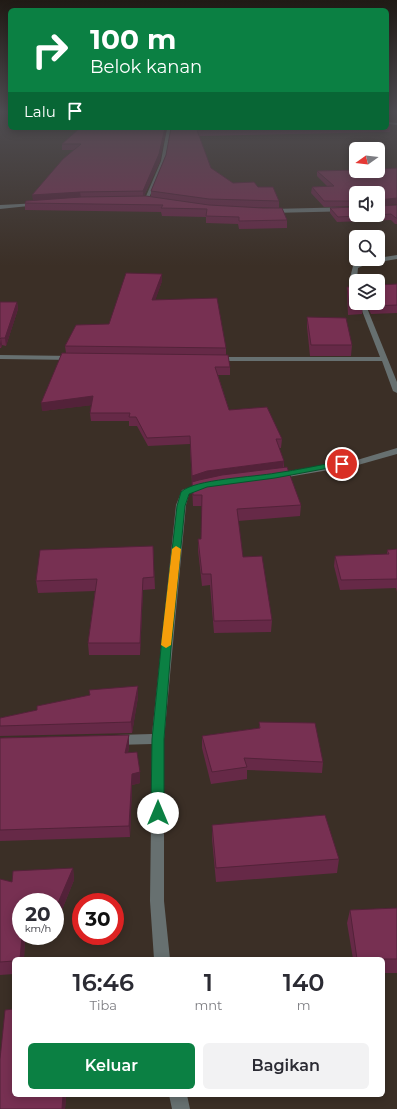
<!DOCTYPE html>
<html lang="id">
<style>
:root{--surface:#fff;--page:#f2f2f3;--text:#2b2b33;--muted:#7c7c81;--accent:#0b8043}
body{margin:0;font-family:Montserrat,sans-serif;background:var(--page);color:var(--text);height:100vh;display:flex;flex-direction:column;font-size:15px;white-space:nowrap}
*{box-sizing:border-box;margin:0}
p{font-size:13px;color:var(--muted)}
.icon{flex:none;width:22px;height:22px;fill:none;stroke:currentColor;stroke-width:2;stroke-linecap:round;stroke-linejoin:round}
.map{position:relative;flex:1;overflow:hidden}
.panel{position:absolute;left:12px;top:957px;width:373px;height:140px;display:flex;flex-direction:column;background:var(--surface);border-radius:6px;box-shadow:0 2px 10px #0003}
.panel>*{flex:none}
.guide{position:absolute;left:8px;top:8px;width:381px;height:122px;border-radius:6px;box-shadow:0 2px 10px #0003;background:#0b8043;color:#fff;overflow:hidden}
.needle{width:26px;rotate:256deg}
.tools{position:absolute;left:349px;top:142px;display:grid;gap:8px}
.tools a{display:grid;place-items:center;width:36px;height:36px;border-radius:6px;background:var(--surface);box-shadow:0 2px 10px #0003;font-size:20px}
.speed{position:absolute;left:12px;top:893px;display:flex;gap:8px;font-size:20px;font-weight:700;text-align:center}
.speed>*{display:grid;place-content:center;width:52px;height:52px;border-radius:50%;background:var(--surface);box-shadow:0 2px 10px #0003;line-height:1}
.speed small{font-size:10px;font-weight:400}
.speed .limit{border:6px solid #d22;background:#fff;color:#111}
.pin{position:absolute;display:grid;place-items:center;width:34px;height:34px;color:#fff;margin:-17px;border:2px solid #fff;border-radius:50%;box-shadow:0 1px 4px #0007}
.me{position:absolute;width:44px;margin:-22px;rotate:0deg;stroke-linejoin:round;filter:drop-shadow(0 0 3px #0008)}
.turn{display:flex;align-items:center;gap:14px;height:84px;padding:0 16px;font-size:18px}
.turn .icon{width:52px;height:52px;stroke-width:2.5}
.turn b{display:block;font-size:28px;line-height:34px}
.then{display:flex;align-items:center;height:38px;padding:0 16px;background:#0003;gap:8px;font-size:15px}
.eta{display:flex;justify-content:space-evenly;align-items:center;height:68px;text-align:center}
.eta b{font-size:24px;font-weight:600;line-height:28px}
.action{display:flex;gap:8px;margin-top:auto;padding:8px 16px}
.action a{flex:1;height:46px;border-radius:6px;background:var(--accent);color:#fff;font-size:16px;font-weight:600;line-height:46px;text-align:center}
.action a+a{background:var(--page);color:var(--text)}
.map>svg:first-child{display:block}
</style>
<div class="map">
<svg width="397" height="1109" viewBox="0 0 397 1109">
<rect width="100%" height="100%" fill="#3b2f26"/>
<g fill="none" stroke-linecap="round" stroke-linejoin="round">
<!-- minor -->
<g fill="#677070" fill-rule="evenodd">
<path d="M387 122 397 123V125L387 124Z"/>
<path d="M167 128H171L165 161 148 200 144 201 161 161Z"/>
<path d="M40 203V204L38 205 0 209V205Z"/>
<path d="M356 207V211L271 213 268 211 271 209Z"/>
<path d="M397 255V259L367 264 358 268 356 290 354 289 350 278 353 266 365 260Z"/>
<path d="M359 303H365L397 382V393L393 391 382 361H216L212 359 216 357H380Z"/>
<path d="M0 355 74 356 78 358 74 360 0 359Z"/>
<path d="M397 448V454L358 465 276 479 272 476 276 473 357 460Z"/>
<path d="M205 482 210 485 208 487 189 494 186 505 164 739V901L170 959H154L150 901 152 744 116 745 112 743 110 740 112 737 116 735 152 734 176 505 182 490Z"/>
<path d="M169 1095H187L190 1109H172Z"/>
</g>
</g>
<!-- wall -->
<g fill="#662947" fill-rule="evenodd">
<path d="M387 122 391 126 390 132 199 136 211 168 233 183 258 187 279 201V208L287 220V228L239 229 238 224 206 223V217L162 216 161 212 25 210V203L32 201 74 150H62V144L80 128 160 161 144 196H151V191L166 155 171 128H387ZM216 206 276 208H263Z"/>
<path d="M397 168V204L378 205V193H356V206L324 207 311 193 312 187H328L317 176V171Z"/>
<path d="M397 205V224H395L391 220 337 222 330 213V208Z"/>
<path d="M162 281 155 300 226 348V355L230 367V375H218L229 410 282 439 281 448H279L284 461V467L301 505 300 516 238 521 243 557 272 620 271 632 214 633 210 585 202 586 198 550V539H201L202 506H193L190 444 148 446 137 426H129V421H91L90 413 91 405 42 411 66 353 65 346 109 324Z"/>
<path d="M397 284V313L371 314 366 303H378Z"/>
<path d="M347 287 356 303 363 307 362 314 348 315 347 295Z"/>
<path d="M0 302H17L18 309 6 346 2 345 1 348H0Z"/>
<path d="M307 317 352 345 351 356H310L307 327Z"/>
<path d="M153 546 155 589 143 590 140 655H89L88 643 95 591 38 593 36 581Z"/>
<path d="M397 549V592L396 588 340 590 334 566 335 556 387 554V550Z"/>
<path d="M138 686V697L132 733 0 736V718L37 710Z"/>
<path d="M259 722 323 762 322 773 247 770V779L211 784 202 748V736L259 728Z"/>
<path d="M129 735V746L128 753 140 783 132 785 130 837 0 841V738Z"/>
<path d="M212 825 339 859 337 873 216 882 212 839Z"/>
<path d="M73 868 74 880 55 927V902H21V936H25L24 959H14V974L0 975V879L12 882Z"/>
<path d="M397 908V973H383V959H353L347 923 350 910Z"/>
<path d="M14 1095H76V1096L66 1097 65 1109H0Z"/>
</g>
<!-- shaded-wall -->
<g fill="#532239">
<path d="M165 128H167L160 161 143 198V191Z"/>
<path d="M80 192 81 198 33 201 32 195Z"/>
<path d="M397 198V204L378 205V200Z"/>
<path d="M162 274V281L153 307 152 300Z"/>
<path d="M17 302 18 309 6 346 5 338Z"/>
<path d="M1 338 2 345 1 348 0 344Z"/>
<path d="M93 396 94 405 42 411 41 403Z"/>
<path d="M284 461 283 469 207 480 192 485V476L207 471Z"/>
<path d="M143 578V590L140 655V643Z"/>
<path d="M138 686V697L132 733 131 722Z"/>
<path d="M129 735V746L126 764 125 753Z"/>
<path d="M140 772V783L132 785 130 837 129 826 132 774Z"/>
<path d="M73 868 74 880 55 927V910Z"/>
<path d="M22 936H25L24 959H20Z"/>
<path d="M63 1095H66V1097L65 1109H62Z"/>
</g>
<!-- building -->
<g fill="#773052" stroke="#532239">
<path d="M387 122 391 126H387Z"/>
<path d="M80 128H165L159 154 143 191 80 192 32 195 63 159 81 144H62Z"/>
<path d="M171 128H305L197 130 211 168 233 183 254 182 258 187H273L279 201 209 199 151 191 166 155Z"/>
<path d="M397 168V198L378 200V193H356V201H324L312 187 334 186 317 171 356 170V171H378V169Z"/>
<path d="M146 196 209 205 263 208H282L287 220 239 221V217L206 216 207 209 161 208 163 205 25 203 26 201 81 197Z"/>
<path d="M397 205V218H396L391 214 378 215V206H379Z"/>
<path d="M356 207V215H375L338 217 330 208Z"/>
<path d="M126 273 162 274 152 300 217 298 226 348 65 346 76 325 109 324Z"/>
<path d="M397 284V305L372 306 370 303H378V285Z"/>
<path d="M347 287H356V303H361L363 307H349Z"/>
<path d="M0 302H17L5 338H1L0 339Z"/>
<path d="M307 317 346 318 352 345H311Z"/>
<path d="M62 353 228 355 230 367H215L229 410 267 407 282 439H276L284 461 207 471 192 476 190 436 147 438 136 417H129L130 413H90L93 396 41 403Z"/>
<path d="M287 467 301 505 237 509 243 557 262 556 272 620 214 621 211 574H202L198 539H201L202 495H193L192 482 199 480 222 475Z"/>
<path d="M153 546 154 577 143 578 140 643H88L97 579 36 581 40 550Z"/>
<path d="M397 549V579L341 580 335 556 389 554 387 550Z"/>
<path d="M138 686 131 722 0 726V718L37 710V706L90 695 89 690Z"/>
<path d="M259 722 315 723 323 762 244 758 247 767 212 772 202 736 260 728Z"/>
<path d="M129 735 125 753 137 752 140 772 132 774 129 826 0 830V738Z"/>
<path d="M325 815 339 859 216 868 212 825Z"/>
<path d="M73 868 55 910V902H21V936H22L20 959H14V961L0 962V879L12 882 13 871Z"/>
<path d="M397 908V959H357L350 910Z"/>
<path d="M14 1009V1095H63L62 1109H0V1059L5 1010Z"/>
</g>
<!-- sky -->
<linearGradient id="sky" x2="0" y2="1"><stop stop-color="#201a15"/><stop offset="0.42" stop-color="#4f4d52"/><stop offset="1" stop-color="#4f4d52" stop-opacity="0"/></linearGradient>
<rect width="397" height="266" fill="url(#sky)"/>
<!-- route -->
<path fill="#0b8043" stroke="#07532c" d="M342 461 346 464 345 465 275 478 207 487 189 494 185 506 171 648 164 739V813L162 816 158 818 153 816 151 813 152 739 161 648 177 506 181 492C194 479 255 477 276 473 298 470 320 465 342 461Z"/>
<!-- slow -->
<path fill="#f59e0b" d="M176 546 181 549 171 645 166 648 161 645 172 549Z"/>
</svg>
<div class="tools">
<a><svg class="needle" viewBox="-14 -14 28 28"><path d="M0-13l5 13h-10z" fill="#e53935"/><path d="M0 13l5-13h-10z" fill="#7c7c81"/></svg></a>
<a><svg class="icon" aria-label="sound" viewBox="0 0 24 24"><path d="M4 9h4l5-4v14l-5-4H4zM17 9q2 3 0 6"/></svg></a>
<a><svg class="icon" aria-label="search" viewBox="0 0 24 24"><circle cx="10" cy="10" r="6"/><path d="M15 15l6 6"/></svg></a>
<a><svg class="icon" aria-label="layers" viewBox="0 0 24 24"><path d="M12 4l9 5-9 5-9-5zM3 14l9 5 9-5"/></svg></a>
</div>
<div class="speed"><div>20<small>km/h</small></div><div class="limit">30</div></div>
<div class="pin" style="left:342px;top:464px;background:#d93025"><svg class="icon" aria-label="arrive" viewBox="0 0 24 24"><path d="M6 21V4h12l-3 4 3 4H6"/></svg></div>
<svg class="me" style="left:158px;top:813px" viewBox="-20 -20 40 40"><circle r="19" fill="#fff"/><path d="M0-13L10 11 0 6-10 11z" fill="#0b8043"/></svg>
<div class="guide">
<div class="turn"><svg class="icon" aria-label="right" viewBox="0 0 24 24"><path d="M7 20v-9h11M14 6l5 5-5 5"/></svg><div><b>100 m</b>Belok kanan</div></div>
<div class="then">Lalu<svg class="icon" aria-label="arrive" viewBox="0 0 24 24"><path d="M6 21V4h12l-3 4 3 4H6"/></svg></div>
</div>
<section class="panel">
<div class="eta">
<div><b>16:46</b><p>Tiba</p></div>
<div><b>1</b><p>mnt</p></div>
<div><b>140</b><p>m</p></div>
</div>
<div class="action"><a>Keluar</a><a>Bagikan</a></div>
</section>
</div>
